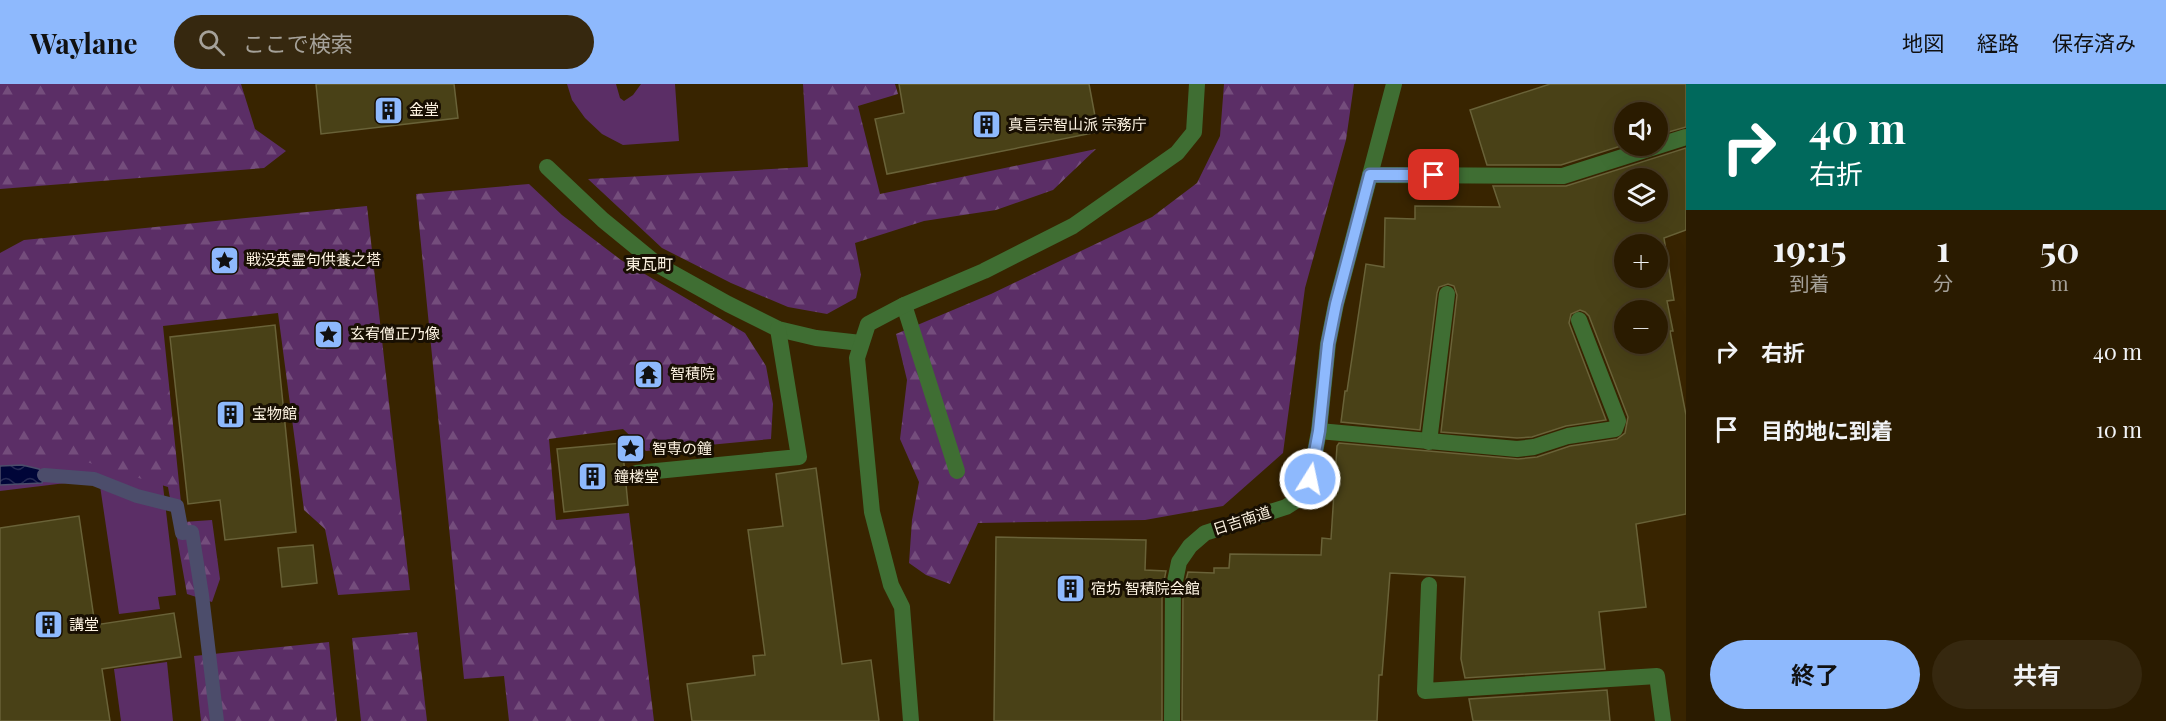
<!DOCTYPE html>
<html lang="ja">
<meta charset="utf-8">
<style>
:root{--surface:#2a1b00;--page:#36280f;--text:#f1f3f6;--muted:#a5a199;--line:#463922;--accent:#8eb9fd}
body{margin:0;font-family:"Playfair Display","Noto Sans JP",serif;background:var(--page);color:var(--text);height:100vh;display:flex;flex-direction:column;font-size:22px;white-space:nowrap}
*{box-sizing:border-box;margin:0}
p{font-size:20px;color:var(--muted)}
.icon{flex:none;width:33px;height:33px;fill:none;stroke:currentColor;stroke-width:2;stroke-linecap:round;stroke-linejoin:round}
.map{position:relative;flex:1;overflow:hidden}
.drawer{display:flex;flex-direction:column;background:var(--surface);width:480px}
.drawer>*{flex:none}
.banner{background:#00695c;color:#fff;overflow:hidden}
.fabs{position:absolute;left:1614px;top:18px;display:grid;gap:12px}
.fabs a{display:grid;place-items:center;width:54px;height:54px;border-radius:50%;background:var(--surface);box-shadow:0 6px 24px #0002,0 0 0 2px var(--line);font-size:30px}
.pin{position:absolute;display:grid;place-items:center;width:51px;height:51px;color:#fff;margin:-26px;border-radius:12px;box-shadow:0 3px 9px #0006}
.me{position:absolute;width:66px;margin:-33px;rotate:10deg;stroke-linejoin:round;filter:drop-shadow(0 0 4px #0008)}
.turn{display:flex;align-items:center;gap:21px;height:126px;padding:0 24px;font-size:27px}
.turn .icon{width:78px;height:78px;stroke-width:2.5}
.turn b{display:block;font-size:42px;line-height:51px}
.eta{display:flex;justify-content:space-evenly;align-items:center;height:102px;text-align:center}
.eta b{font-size:36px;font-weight:700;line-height:42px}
.action{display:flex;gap:12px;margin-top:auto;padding:12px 24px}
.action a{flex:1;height:69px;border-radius:36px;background:var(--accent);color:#111;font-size:24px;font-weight:700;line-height:69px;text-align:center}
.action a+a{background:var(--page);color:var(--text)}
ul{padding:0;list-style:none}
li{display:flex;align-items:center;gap:18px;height:78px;padding:0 24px}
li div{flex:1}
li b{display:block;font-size:22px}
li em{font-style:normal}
header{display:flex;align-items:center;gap:36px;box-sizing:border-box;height:84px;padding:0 30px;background:var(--accent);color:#111}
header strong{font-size:28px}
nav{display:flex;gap:33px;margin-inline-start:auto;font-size:21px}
.search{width:420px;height:54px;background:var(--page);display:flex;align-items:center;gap:15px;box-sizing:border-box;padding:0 21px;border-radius:33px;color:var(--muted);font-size:22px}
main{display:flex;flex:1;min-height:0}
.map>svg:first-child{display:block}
</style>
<header>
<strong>Waylane</strong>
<div class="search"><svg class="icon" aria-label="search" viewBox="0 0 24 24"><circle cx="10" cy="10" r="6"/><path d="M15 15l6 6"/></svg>ここで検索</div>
<nav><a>地図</a><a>経路</a><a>保存済み</a></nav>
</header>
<main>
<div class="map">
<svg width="1686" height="637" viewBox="0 0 1686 637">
<defs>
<pattern id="forest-firs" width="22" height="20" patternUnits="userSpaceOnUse" patternTransform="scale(1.5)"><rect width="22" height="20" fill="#5b2e66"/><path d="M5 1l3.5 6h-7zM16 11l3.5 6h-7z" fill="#744d7c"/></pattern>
<pattern id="water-waves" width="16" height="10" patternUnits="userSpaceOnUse" patternTransform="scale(1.5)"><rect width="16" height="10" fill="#000538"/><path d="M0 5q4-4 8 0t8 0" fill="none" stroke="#262a55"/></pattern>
</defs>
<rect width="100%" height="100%" fill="#382400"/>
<!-- green -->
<g fill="#5b2e66">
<path d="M567 0H616L620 14 624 17 633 11 641 0H675L679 57 623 61 602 50 585 34 572 16Z"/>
<path d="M0 333 161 385 176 511 158 513 160 525 119 530 99 395 0 407Z"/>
<path d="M167 578 173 637H121L114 585Z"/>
</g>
<!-- forest -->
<g fill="url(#forest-firs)">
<path d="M0 0H241L255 45 286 67 264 84 0 105Z"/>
<path d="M803 0H895L898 10 858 22 880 110 1096 65 1053 106 996 126 924 137 855 159 861 191 856 214 827 230 788 223 731 199 662 164 588 95 808 83Z"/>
<path d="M1224 0H1354L1346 56 1305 204 1283 369 1223 422 1145 436 978 439 950 500 926 491 909 479 912 436 919 398 900 355 907 296 896 250 991 210 1152 133 1197 99 1220 52Z"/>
<path d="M529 100 562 131 621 176 745 249 766 282 773 320 771 355 646 367 623 345 549 355 556 436 629 429 654 637H509L504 592 464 595 416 110Z"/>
<path d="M367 122 410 506 338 511 325 445 304 426 278 229 163 242 183 438 212 436 220 495 212 518 187 510 168 403 80 376 0 372V169L24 156Z"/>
<path d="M417 548 427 637H361L352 554Z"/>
<path d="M329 558 337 637H201L194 572Z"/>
</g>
<!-- water -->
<path fill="url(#water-waves)" stroke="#4c4d6b" stroke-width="1.5" d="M22 381 39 385 44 391 42 399 0 401V382Z"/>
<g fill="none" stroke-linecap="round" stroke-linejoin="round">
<!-- stream -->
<path stroke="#4c4d6b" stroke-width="14" d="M44 391 94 395 137 412 177 422 182 449 192 448 202 511 217 637"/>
</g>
<!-- building -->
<g fill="#494117" stroke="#696238" stroke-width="1.5" fill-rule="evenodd">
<path d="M316 0H454L458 34 321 50Z"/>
<path d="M899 0H1089L1098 48 887 90 875 35 904 29Z"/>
<path d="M1550 0H1686V43L1658 51V28H1624V61L1561 81H1487L1470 26Z"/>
<path d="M1686 64V146L1664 154 1674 216 1667 217 1673 247H1670L1686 331V430L1636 440 1646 523 1599 528 1605 585 1465 594 1461 575 1465 493 1390 489 1382 591H1379L1377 637H1182L1183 508 1188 488 1214 489V484H1229L1230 470 1321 471 1322 454 1331 455 1337 362 1339 359 1518 375 1537 373 1570 362 1617 355 1625 349 1628 333 1589 232 1585 228 1580 226 1571 230 1569 239 1606 336 1566 342 1532 353 1517 354 1441 348 1457 211 1454 202 1448 200 1439 203 1437 209 1420 346 1341 338 1345 307H1347L1366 180 1384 183 1385 134 1415 135V122L1500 123 1493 102H1566ZM1624 94H1658V128H1624ZM1624 160H1658V194H1624ZM1624 226H1658V260H1624Z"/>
<path d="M275 241 296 448 225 456 220 416 188 420 170 253Z"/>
<path d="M622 359 628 421 564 428 557 365Z"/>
<path d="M816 384 842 580 871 576 879 637H692L687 600 755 591 753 572 765 571 748 446 783 442 776 390Z"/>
<path d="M79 432 95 541 174 529 181 573 102 585 110 637H0V444Z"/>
<path d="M996 453 1146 456 1145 486 1166 487 1162 507V637H994Z"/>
<path d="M313 461 317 499 282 503 278 464Z"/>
<path d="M1607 606 1610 637H1473L1469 615Z"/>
</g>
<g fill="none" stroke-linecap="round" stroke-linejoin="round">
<!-- service -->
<g stroke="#3f6e33" stroke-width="16">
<path d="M547 83 603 136 658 181 728 220 778 245 816 254 861 259"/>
<path d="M1370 91 1563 92 1686 53"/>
<path d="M904 221 957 387"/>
<path d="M1319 347 1517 365 1534 363 1568 352 1615 345 1618 337 1579 236"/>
<path d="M1429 358 1447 210"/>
<path d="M636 389 799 373 778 245"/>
<path d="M1429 501 1425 607 1657 592 1663 637"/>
<path d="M911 637 902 523 891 501 872 428 857 274 868 240 904 221 984 187 1073 142 1177 69 1194 48 1197 0"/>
</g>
<!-- tertiary -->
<path stroke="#3f6e33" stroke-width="16" d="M1172 637 1173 507 1179 478 1190 462 1205 449 1286 423 1297 416 1305 407 1310 395 1319 347 1328 260 1336 220 1394 0"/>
</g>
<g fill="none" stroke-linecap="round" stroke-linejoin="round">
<defs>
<path id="route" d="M1310 395 1319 347 1328 260 1336 220 1370 91H1434"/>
</defs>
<!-- route casing -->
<use href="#route" stroke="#5c78a4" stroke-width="15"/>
<!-- route -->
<use href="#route" stroke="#8eb9fd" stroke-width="10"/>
</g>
<!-- icons -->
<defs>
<symbol id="building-square" viewBox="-11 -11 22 22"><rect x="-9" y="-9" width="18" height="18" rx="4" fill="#8eb9fd" stroke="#180f02"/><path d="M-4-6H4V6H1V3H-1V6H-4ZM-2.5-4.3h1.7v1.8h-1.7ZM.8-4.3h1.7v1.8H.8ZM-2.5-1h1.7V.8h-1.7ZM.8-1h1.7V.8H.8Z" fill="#111"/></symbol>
<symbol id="sight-square" viewBox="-11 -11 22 22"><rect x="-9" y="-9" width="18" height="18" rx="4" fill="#8eb9fd" stroke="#180f02"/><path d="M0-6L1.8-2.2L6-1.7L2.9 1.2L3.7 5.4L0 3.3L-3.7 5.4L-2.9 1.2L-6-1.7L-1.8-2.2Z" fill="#111"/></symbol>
<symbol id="temple-square" viewBox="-11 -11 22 22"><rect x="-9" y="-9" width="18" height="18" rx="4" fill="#8eb9fd" stroke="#180f02"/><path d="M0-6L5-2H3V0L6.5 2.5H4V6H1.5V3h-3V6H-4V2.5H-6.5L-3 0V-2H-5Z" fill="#111"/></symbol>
</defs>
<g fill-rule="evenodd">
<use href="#building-square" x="372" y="10" width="33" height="33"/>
<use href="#building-square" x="970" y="24" width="33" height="33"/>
<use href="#sight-square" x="208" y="160" width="33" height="33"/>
<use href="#sight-square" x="312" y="234" width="33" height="33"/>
<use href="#temple-square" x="632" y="274" width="33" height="33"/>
<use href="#building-square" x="214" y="314" width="33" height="33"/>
<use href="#sight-square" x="614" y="348" width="33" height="33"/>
<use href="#building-square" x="576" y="376" width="33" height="33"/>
<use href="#building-square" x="1054" y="488" width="33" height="33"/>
<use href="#building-square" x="32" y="524" width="33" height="33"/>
</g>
<g text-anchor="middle" stroke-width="6" stroke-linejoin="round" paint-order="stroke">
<!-- poi labels -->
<g font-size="15" fill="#fef4e3" stroke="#180f02" text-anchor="start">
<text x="409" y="31">金堂</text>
<text x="1008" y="46">真言宗智山派 宗務庁</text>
<text x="246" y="181">戦没英霊句供養之塔</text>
<text x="350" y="255">玄宥僧正乃像</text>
<text x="670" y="295">智積院</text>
<text x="252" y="335">宝物館</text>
<text x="652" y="370">智専の鐘</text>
<text x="614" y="398">鐘楼堂</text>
<text x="1091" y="510">宿坊 智積院会館</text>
<text x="69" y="546">講堂</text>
</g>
<!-- street labels -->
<g font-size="15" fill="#fef4e3" stroke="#180f02">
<text transform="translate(1242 437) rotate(-18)" y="5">日吉南道</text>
</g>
<!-- neighbourhood labels -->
<g font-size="16" fill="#fef4e3" stroke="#180f02">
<text x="649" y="186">東瓦町</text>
</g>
</g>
</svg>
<div class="fabs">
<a><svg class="icon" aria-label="sound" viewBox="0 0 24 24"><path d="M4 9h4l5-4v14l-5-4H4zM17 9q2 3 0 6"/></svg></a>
<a><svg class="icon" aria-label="layers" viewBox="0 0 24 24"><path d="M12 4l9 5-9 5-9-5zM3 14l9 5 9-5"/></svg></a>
<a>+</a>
<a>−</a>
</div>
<div class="pin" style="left:1434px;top:91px;background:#d93025"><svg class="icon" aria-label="arrive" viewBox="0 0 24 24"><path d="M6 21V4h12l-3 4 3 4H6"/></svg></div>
<svg class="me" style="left:1310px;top:395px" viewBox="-20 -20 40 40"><circle r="17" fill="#8eb9fd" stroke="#fff" stroke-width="3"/><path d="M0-11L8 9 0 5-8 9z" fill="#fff"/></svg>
</div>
<section class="drawer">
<div class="banner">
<div class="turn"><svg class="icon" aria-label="right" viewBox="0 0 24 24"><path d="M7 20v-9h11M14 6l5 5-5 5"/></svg><div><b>40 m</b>右折</div></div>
</div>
<div class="eta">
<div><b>19:15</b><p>到着</p></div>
<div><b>1</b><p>分</p></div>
<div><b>50</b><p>m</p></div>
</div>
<ul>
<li><svg class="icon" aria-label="right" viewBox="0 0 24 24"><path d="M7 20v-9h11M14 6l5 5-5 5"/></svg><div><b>右折</b></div><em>40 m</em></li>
<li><svg class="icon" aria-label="arrive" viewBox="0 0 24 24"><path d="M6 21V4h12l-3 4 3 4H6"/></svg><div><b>目的地に到着</b></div><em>10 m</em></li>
</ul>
<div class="action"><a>終了</a><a>共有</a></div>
</section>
</main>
